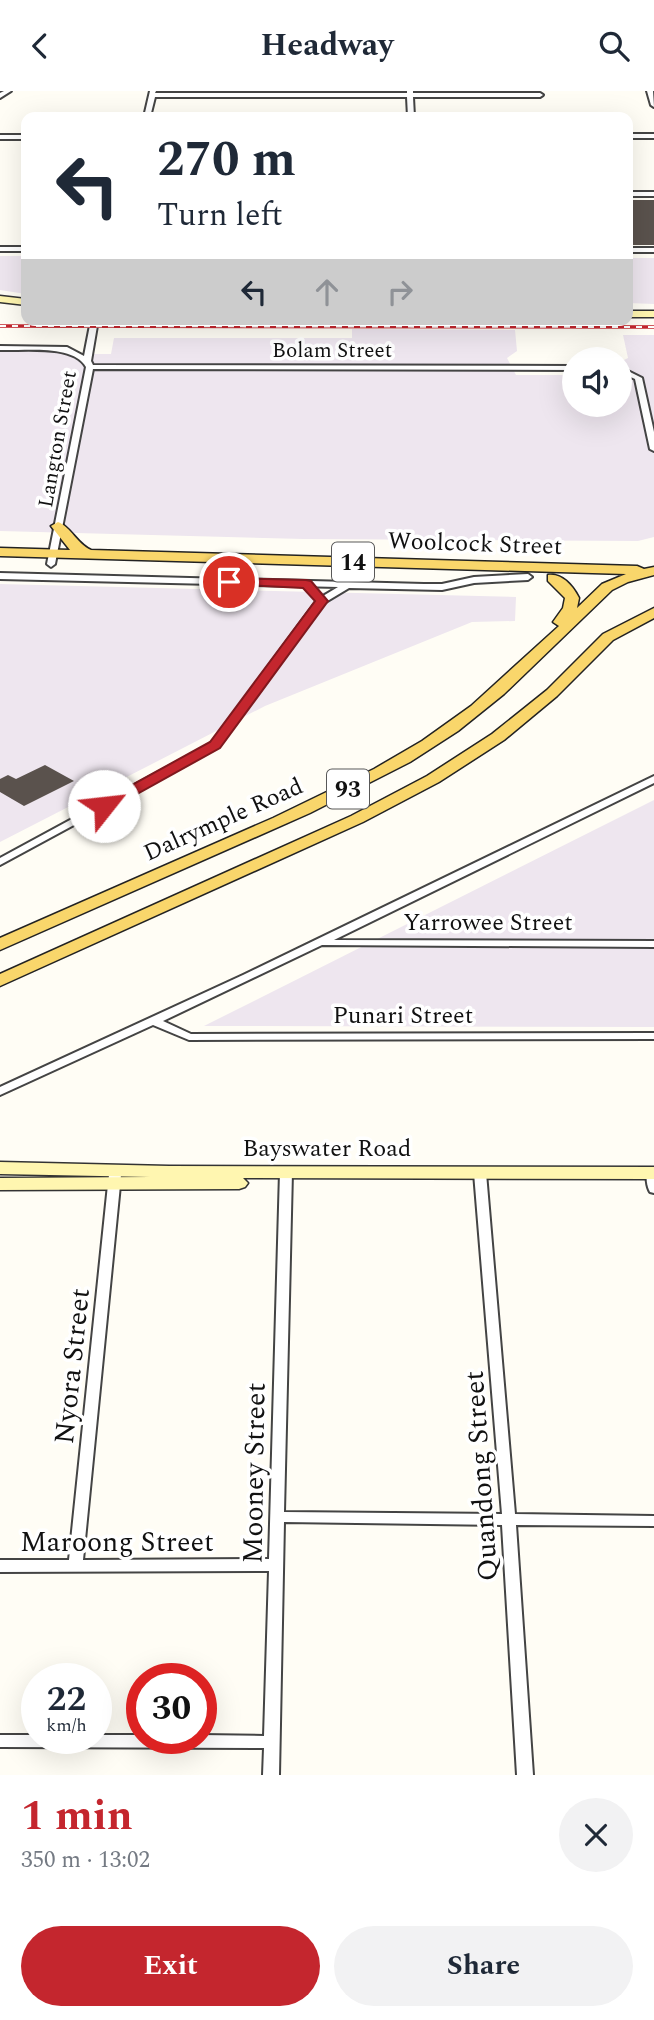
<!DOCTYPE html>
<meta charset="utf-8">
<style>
:root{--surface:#fff;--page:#f2f2f3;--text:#1f2937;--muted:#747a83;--accent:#c4262e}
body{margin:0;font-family:Spectral,serif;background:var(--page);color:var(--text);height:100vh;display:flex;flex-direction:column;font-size:26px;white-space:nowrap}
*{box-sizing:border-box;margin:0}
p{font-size:23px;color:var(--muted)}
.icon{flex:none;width:38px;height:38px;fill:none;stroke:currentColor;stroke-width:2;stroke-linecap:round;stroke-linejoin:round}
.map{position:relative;height:1684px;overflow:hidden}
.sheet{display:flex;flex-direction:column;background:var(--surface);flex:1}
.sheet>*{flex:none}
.guide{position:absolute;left:21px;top:21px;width:612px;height:214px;border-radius:14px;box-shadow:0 7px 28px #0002;background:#fff;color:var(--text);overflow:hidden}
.buttons{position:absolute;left:562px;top:256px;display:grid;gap:14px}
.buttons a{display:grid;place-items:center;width:70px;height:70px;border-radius:50%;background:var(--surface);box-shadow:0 7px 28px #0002;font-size:35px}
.speed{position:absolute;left:21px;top:1572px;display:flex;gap:14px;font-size:35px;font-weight:700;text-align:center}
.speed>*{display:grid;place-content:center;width:91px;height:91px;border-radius:50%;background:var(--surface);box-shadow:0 7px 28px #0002;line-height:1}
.speed small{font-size:18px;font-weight:400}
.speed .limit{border:10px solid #d22;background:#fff;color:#111}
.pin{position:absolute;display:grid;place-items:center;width:60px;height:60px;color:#fff;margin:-30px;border:4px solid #fff;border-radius:50%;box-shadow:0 2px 7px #0007}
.me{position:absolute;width:77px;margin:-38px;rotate:61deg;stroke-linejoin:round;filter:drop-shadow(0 0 5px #0008)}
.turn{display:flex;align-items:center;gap:24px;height:147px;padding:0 21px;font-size:32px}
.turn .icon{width:91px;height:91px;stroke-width:2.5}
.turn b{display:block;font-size:49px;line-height:60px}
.lanes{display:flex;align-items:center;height:66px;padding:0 21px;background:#0003;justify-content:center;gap:35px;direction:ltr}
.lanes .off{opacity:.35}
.round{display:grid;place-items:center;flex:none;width:74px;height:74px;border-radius:37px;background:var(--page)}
.summary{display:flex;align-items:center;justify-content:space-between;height:119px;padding:0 21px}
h1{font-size:42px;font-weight:700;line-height:52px;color:var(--accent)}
.button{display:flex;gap:14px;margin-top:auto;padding:14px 21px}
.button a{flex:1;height:80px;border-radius:42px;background:var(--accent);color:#fff;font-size:28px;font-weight:700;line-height:80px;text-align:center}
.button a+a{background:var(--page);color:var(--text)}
header{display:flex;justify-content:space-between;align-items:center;height:91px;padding:0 21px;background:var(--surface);font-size:32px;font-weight:700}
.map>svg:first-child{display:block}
</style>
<header><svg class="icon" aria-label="back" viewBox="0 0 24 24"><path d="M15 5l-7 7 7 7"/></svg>Headway<svg class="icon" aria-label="search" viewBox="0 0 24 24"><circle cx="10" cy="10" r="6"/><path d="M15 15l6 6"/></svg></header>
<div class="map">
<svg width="654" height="1684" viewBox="0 0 654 1684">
<rect width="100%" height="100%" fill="#fffdf5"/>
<!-- industrial -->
<g fill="#eee6ef">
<path d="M0 165H26V203L0 199Z"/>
<path d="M628 167H654V213L628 212Z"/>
<path d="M352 238 515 239 517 260 507 267 516 284H574V313H620V271L628 267 623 244H654V446L638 450 304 448 0 440V259H55L65 263H111L114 247H352Z"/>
<path d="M0 493 516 506 515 530 472 531 265 615 0 751Z"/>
<path d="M654 709V936L204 935Z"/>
</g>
<!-- building -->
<g fill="#5a524d">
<rect x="628" y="109" width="26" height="45"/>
<path d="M45 674 74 690 24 715 0 701V688L8 684 16 688Z"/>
</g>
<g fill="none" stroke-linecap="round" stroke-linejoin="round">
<defs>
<g id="street">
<path d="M4 0H11L0 7V2Z"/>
<path d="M150 0H156L155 2H407V0H413V2H540L543 4 540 6H413L414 26H408L407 6H155L150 26H144Z"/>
<path d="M647 0H653L654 16 651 14Z"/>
<rect x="628" y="43" width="26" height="4"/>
<rect x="0" y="44" width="26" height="4"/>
<rect x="628" y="101" width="26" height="4"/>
<rect x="0" y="156" width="26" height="4"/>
<rect x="628" y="157" width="26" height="4"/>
<path d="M91 229H98L91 270 93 274 574 275V279L93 278 55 473 51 476 47 473 86 276C73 253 24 260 0 259V255L67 256 84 265Z"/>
<path d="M620 276 642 287 654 341V360L650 358 635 288 620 281Z"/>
<path d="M0 482 424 493H442L474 486 528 483 532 486 528 489 474 492 442 499 349 497 324 512 218 656 0 774V767L212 652 318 508 338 496 0 488Z"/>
<path d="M654 685V692L334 849 654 850V856L322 854 163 930 191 943 654 942V948L189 949 153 934 0 1004V996L243 884Z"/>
<path d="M286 1077 290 1078 292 1081 284 1421 502 1423 474 1082 476 1079H484L486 1082 515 1423 654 1425V1435L516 1434 533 1684H517L502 1434 284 1431 279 1684H263L264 1657 0 1656V1644H37V1647H96V1644H142V1647H201V1644L264 1645 269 1480 0 1481V1469H69L109 1084 111 1081H119L121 1084 83 1469 269 1468 280 1081 282 1078Z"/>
<path d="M652 1078 654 1079V1102L650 1101C647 1096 645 1084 648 1079Z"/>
</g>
<g id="secondary">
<path d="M0 205 26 208V214L0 211Z"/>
<rect x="628" y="220" width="26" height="6"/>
<path d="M0 1071 169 1075 654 1076V1088L243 1087 248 1092 245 1096 239 1098 0 1099V1087L150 1086 0 1083Z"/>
</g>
<g id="primary">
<path d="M58 431C71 436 77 453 91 459L637 475 644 478 654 476V484L628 491 612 499 504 603 458 640 410 671 310 722 0 859V847L273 727 374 678 422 650 471 615 559 535 553 531 563 517 565 507 548 490V484C562 482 573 495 579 507L577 517 602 493 626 483 0 465V457L70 459 51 435Z"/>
<path d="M654 517V527L613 549 557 605 504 649 439 691 363 731 0 895V883L351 725 427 685 492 643 547 599 603 543Z"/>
</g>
</defs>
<!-- street casing -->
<use href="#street" stroke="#444" stroke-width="4"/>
<!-- secondary casing -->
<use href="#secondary" stroke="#333" stroke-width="3"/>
<!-- primary casing -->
<use href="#primary" stroke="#222" stroke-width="3"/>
<!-- street -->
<use href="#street" fill="#fff" fill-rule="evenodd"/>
<!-- secondary -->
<use href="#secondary" fill="#fff6b0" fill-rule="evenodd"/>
<!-- primary -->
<use href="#primary" fill="#f9d66b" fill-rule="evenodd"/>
<defs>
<path id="rail" d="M0 235 654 236"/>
</defs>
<!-- rail casing -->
<use href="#rail" stroke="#c4262e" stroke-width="3.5"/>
<!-- rail -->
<use href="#rail" stroke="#fff" stroke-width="2" stroke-dasharray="6" stroke-linecap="butt"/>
</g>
<!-- route -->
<path fill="#c4262e" stroke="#7f191e" stroke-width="2" d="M229 487 306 489 311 490 328 510 220 657 110 718H99L97 715 99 712 210 651 315 510 303 497 224 493 222 491Z"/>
<g text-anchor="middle" stroke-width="7" stroke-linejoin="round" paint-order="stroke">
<!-- far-street labels -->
<g font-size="21" fill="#111" stroke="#fff">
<text x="332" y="266">Bolam Street</text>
<text transform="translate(57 348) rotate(-80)" y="7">Langton Street</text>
</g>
<!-- shield labels -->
<g fill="#fff" stroke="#585858" stroke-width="2">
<rect x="332" y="451.5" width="42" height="39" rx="5"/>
<rect x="327" y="678.5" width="42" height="39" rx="5"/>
</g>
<g font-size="23" font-weight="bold" fill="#111">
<text x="353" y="479">14</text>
<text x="348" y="706">93</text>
</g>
<!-- street labels -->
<g font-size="24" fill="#111" stroke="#fff">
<text transform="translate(475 452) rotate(2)" y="8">Woolcock Street</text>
<text transform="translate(223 728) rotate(-24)" y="8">Dalrymple Road</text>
<text x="488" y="839">Yarrowee Street</text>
<text x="403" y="932">Punari Street</text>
<text x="327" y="1065">Bayswater Road</text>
</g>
<!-- near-street labels -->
<g font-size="28" fill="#111" stroke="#fff">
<text transform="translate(71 1275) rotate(-84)" y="10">Nyora Street</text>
<text transform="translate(253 1382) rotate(-89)" y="10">Mooney Street</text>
<text transform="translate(480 1385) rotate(-94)" y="10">Quandong Street</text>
<text x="117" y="1460">Maroong Street</text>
</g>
</g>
</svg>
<div class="buttons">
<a><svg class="icon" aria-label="sound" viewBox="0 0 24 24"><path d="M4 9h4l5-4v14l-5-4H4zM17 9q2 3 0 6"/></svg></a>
</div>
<div class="speed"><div>22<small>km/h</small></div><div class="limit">30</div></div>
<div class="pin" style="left:229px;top:491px;background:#d93025"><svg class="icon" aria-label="arrive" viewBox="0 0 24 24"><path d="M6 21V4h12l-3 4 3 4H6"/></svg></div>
<svg class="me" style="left:104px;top:715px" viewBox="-20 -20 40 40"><circle r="19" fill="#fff"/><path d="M0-13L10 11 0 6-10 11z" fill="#c4262e"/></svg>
<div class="guide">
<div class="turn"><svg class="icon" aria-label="left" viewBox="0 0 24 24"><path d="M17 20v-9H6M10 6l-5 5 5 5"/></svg><div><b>270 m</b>Turn left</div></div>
<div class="lanes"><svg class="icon" aria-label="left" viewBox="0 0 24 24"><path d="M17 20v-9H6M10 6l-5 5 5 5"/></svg><svg class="icon off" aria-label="ahead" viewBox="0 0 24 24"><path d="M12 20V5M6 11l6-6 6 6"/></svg><svg class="icon off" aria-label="right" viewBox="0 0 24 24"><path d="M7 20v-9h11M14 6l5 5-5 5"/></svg></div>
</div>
</div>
<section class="sheet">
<div class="summary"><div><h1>1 min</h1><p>350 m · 13:02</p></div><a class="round"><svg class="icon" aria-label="close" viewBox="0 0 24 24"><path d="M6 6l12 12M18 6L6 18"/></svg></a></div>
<div class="button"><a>Exit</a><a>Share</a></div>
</section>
